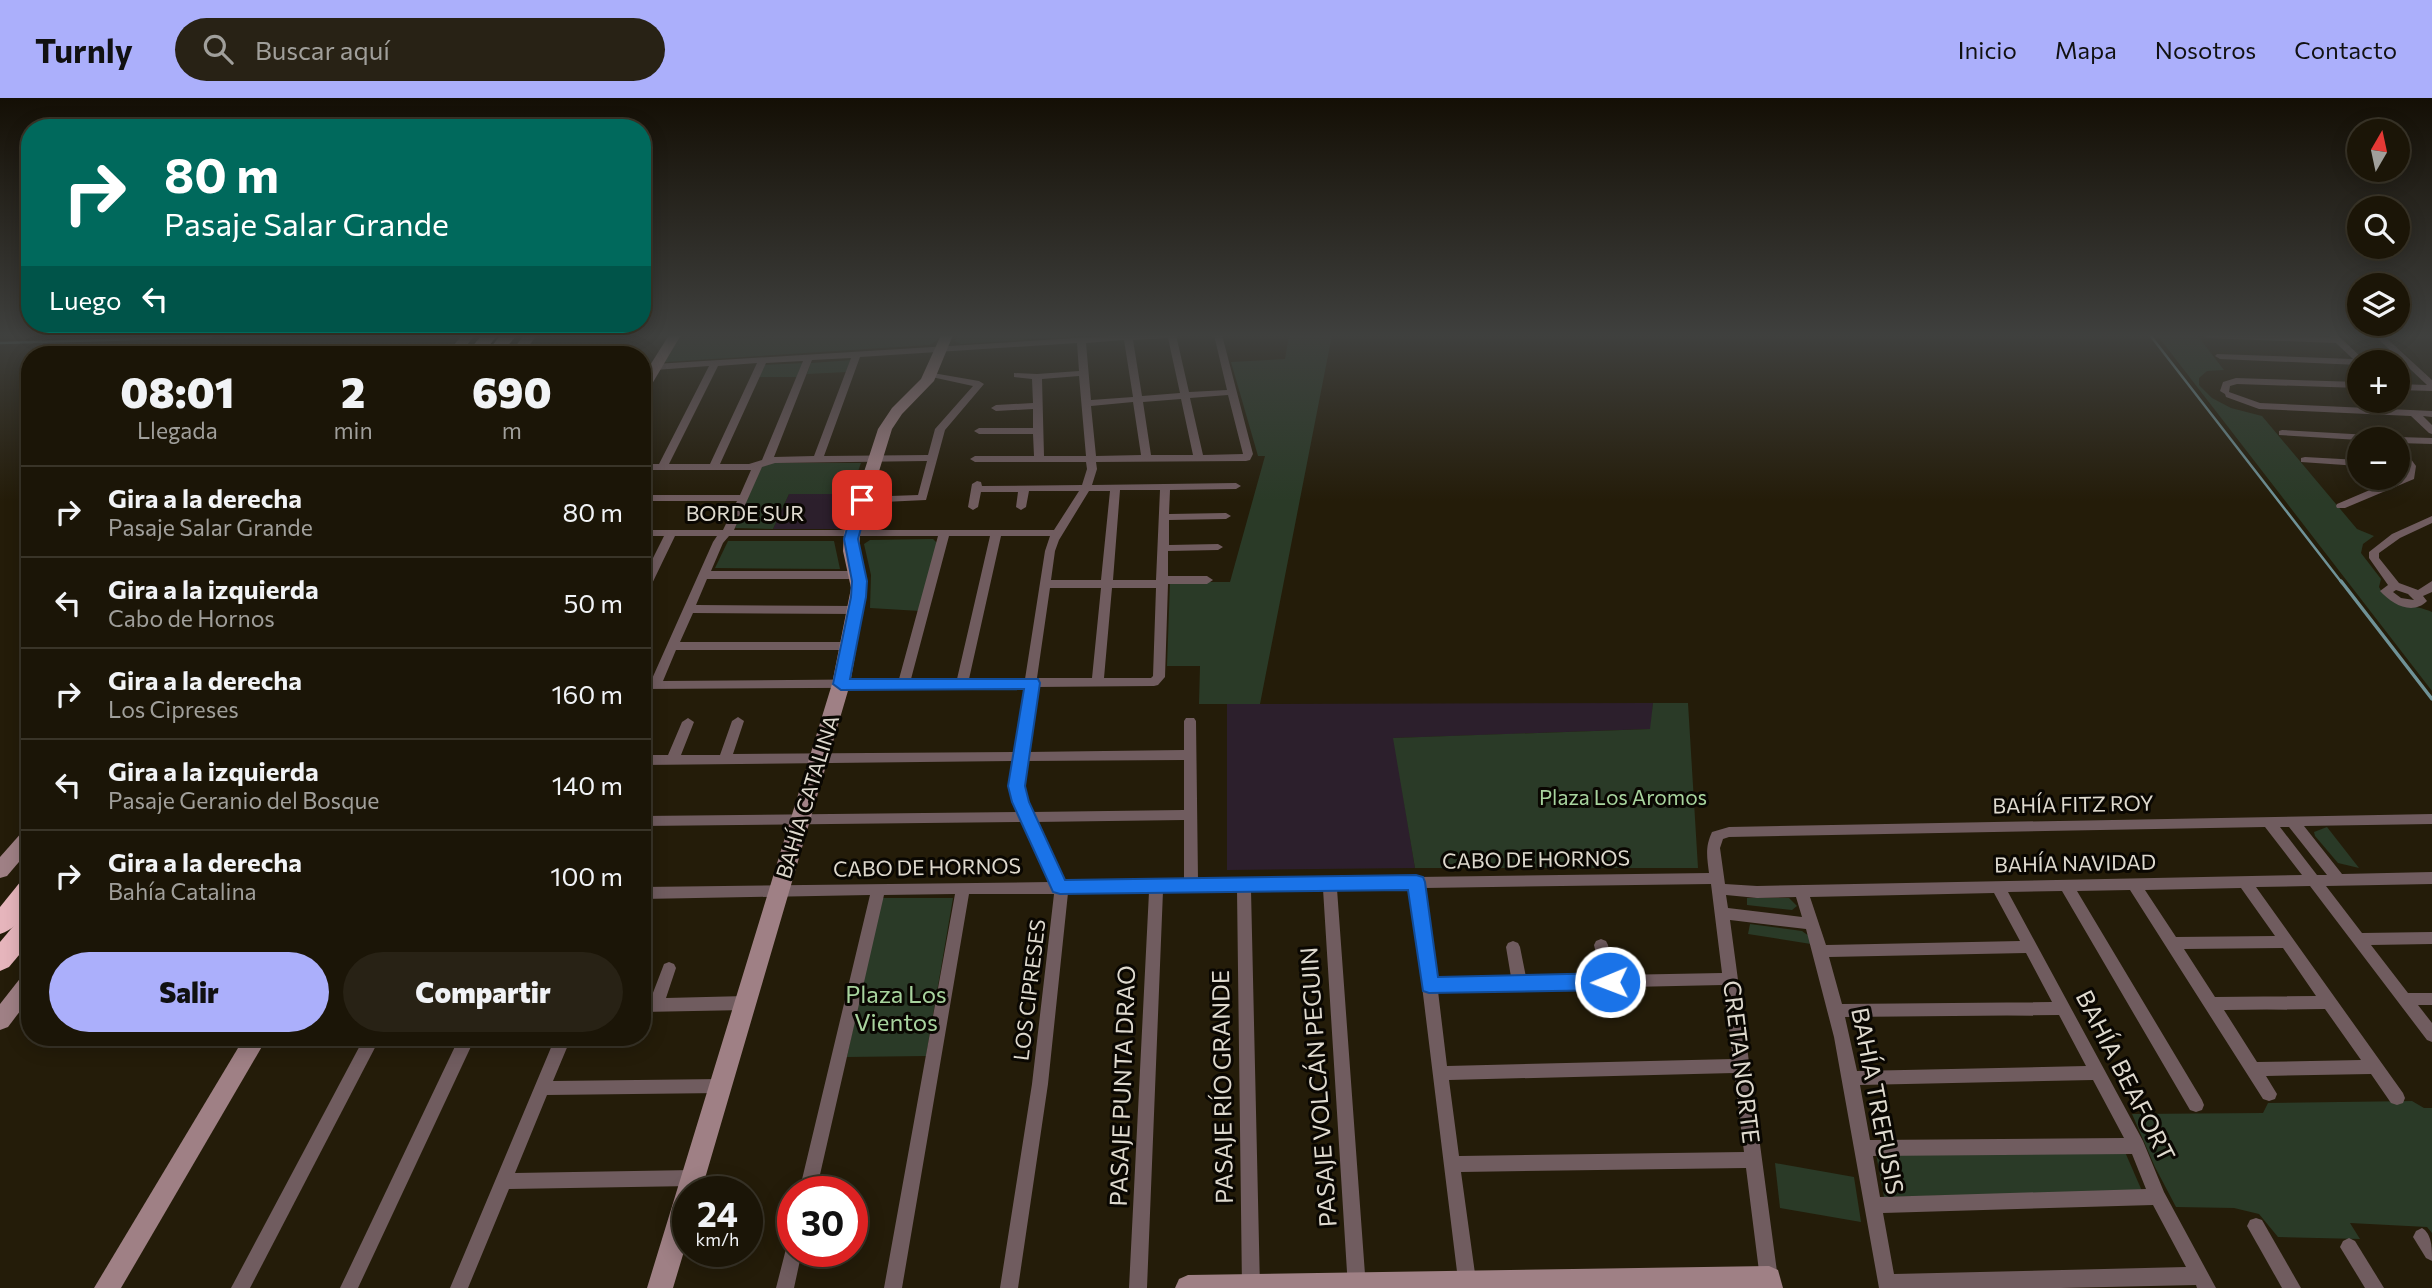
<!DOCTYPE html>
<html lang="es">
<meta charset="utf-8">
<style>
:root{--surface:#1b1507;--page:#282215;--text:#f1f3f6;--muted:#a09f9b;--line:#393428;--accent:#abaffb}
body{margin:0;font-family:Commissioner,sans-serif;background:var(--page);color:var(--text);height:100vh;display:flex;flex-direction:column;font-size:26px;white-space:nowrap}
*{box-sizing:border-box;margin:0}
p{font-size:23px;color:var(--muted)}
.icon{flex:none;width:38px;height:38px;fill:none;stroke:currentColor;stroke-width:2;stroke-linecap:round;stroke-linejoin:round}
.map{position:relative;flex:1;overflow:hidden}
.panel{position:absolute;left:21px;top:248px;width:630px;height:700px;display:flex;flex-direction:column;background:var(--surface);border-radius:28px;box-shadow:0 4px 18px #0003,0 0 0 2px var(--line)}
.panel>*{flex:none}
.top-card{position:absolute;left:21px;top:21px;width:630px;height:214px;border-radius:28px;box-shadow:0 4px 18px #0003,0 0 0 2px var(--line);background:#00695c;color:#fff;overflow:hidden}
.needle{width:46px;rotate:9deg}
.controls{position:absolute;left:2347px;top:21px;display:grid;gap:14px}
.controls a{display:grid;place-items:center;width:63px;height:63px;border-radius:50%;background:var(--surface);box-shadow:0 4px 18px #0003,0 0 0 2px var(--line);font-size:35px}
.speed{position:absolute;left:672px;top:1078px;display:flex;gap:14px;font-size:35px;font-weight:700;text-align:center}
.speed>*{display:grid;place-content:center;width:91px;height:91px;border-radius:50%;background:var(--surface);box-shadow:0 4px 18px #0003,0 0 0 2px var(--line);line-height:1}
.speed small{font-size:18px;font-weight:400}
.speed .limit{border:10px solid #d22;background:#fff;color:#111}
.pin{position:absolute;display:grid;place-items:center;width:60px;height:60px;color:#fff;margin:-30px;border-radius:14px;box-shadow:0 4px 10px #0006}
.me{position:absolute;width:77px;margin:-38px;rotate:269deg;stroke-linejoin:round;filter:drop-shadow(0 0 5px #0008)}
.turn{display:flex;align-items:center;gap:24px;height:147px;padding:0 28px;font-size:32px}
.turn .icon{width:91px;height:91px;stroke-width:2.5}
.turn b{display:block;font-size:49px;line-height:60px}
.then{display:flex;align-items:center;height:66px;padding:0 28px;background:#0003;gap:14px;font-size:26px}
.eta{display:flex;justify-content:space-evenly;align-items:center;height:119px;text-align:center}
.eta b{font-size:42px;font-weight:800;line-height:49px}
.button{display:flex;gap:14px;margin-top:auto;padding:14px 28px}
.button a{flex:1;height:80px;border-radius:42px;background:var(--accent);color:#111;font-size:28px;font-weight:800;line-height:80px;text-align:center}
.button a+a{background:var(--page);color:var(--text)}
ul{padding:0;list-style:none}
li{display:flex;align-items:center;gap:21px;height:91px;padding:0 28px;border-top:2px solid var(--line)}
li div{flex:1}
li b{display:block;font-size:26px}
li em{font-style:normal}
header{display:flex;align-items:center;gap:42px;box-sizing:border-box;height:98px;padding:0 35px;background:var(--accent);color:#111}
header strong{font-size:33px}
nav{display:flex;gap:38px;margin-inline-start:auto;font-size:24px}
.search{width:490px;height:63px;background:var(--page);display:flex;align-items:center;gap:18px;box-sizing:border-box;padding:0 24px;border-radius:38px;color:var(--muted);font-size:26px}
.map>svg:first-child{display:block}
</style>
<header>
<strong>Turnly</strong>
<div class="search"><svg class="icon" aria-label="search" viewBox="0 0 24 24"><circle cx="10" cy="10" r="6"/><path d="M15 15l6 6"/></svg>Buscar aquí</div>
<nav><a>Inicio</a><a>Mapa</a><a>Nosotros</a><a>Contacto</a></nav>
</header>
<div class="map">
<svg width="2432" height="1190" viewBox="0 0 2432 1190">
<rect width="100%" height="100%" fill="#241c09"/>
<!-- education -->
<g fill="#2c1f2c">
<path d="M789 396H850L839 431H773Z"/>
<path d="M1653 605 1651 631 1394 640 1415 770 1227 772V606Z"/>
</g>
<!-- green -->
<g fill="#2a3a27">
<path d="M798 237H939L936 243 929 247 665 264 678 242 686 239 742 240Z"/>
<path d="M958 237H1095L961 246 955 243Z"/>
<path d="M1289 237H1332L1260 606H1199L1200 568H1167L1170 484H1230L1265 358H1258L1231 264 1285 261Z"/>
<path d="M2157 237H2197L2224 272 2207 273 2199 280V287L2212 300 2231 310 2262 318 2357 431 2374 438 2363 446 2361 455 2381 481 2379 489C2388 508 2415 506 2432 514V593Z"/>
<path d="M852 262 847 274 807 276 811 265Z"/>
<path d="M804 265 797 279H759L763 267Z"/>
<path d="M768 365H861L850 396H789L773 431 735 430 761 369Z"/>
<path d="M933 441 937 445 920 513 870 510 871 477 864 446 870 442Z"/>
<path d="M728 443H834L840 471 715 470Z"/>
<path d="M1653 605H1688L1698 770H1415L1393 640 1650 631Z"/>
<path d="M2327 729 2359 770 2338 765 2315 738 2314 734Z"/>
<path d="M880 800H953L926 958 847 959Z"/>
<path d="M1747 800H1789L1797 808 1792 812 1747 807Z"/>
<path d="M1750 826 1802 833 1809 838 1811 846 1748 836Z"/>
<path d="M2412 1003 2424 1010H2432V1135L2427 1129 2350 1125 2360 1141 2278 1139 2259 1116 2234 1110 2176 1109 2155 1069 2132 1016 2263 1015 2268 1005Z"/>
<path d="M2125 1054 2142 1093 1884 1099 1876 1056Z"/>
<path d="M1775 1065 1854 1079 1861 1124 1780 1110Z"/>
</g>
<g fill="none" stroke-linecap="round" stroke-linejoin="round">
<!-- stream-far1 -->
<g stroke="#6f9297" stroke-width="2.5">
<path d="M2150 237 2342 485"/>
<path d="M225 239 290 237"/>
<path d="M0 245 211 239"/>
</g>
<!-- stream -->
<path stroke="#6f9297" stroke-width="3.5" d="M2341 483 2432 601"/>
<!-- street -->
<g fill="#705c5f" fill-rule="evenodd">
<path d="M1126 237H1176L1189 294 1227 292 1214 237H1222L1253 356 1250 362 1246 363 1096 364 1097 371 1092 387 1236 385 1241 388 1236 391 1170 392 1169 416 1226 415 1231 418 1226 421 1169 422V447L1218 446 1223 449 1218 452 1168 453V478H1207L1213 482 1207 486H1168L1165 579 1158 587 1154 588 1036 589 1026 654 1184 652V623L1186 620H1194L1196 623 1198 782 1709 775C1707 759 1705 749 1712 734L1729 729 2432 716V726L2304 728 2342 776 2432 774V786L2326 788 2362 835 2432 834V846L2371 847 2408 895H2432V907H2418L2432 925V944L2427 942 2310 788 2256 789 2403 995 2405 1000 2403 1005 2397 1007 2391 1005 2371 976 2266 978 2277 996 2275 1001 2269 1003 2263 1001 2130 792 2077 793 2202 1002 2204 1007 2202 1012 2196 1014 2190 1012 2062 793 2008 794 2143 1043 2164 1094 2216 1190H2197L2196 1187 2061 1190H1879L1834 939 1806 831 1730 822 1778 1181 1775 1187 1769 1190 1763 1187 1760 1181 1746 1070 1461 1074 1477 1190H1459L1410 790 1337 791 1366 1190H1348L1323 791 1251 792 1260 1190H1242L1237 792 1163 793 1147 1190H1129L1149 794 1068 795 1048 986 1018 1190H1000L1032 986 1054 796H969L902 1190H884L955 796 884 797 816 1094H799L870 797 642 801V789L1051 784 1044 766 1022 724 642 728V718L1017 714C1011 696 1009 682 1012 663L642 667V657H668L682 624 688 620 694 624 681 657H720L732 623 738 619 744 623 733 656 1014 654 1024 589 642 591V583H651L713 444 717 438H675L648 494 642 498V482L664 438H642V432H723L737 403H642V397H740L751 372H642V366H659L709 268 655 272 650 269 655 266ZM1168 240 1180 295 1142 298 1133 242ZM1124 242 1133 299 1091 302 1086 245ZM1077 245 1079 273 1037 276 1014 275V279L1032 281 1033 305 996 307 991 310 996 313 1033 311V330H979L974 333 979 336H1033L1034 358H975L970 361 975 364H1086L1087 371 1082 387 982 388 981 384 977 383 972 386 968 409 973 412 978 409 981 394H1018L1016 409 1021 412 1026 409 1029 393H1079L1054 432H734L762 369 775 365 927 363 918 397 862 399 857 402 862 405 926 402 945 332 984 286 979 283 927 274V278L973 288 935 331 928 357 824 358 860 259ZM851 260 814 358 774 359 812 262ZM803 263 762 362 749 366H720L766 265ZM757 265 710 366H669L718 268ZM1079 278 1086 358H1044L1042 281ZM1228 297 1243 356 1203 357 1190 300ZM1181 301 1193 357H1151L1143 304ZM1133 304 1141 357 1096 358 1091 308ZM1120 392H1160L1156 482H1113ZM1089 393H1110L1101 482H1051L1055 453 1059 442ZM729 438H938L899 581 663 583 676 552H849L855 548 849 544H680L693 515 856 516 862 512 856 508 696 507 707 481H858L864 477 858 473H711L723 445ZM949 438H990L957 581H911ZM1001 438H1050L1045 453 1025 581H969ZM1050 490H1101L1092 580H1037ZM1112 490H1156L1153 578 1151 580H1104ZM1184 662V712L1031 714C1024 696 1022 682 1025 663ZM1184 722V782L1065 783 1058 766 1035 724ZM2265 729 2302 777 1757 788 1725 786 1720 750 1723 741 1729 739ZM2280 729H2289L2327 777H2317ZM1711 786 1722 875 1616 877 1608 847 1606 843 1601 841 1596 843 1594 847 1601 877 1526 879 1520 849 1518 845 1513 843 1508 845 1506 849 1511 879 1436 880 1424 790ZM2241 790 2275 838 2176 839 2145 792ZM1994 795 2020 843 1826 847 1810 799ZM1726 797 1757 800 1796 799 1802 819 1728 810ZM2283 850 2316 898 2215 899 2184 851ZM2026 855 2052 904 1842 906 1829 859ZM1723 887 1733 961 1447 968 1438 893ZM2325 911 2361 962 2257 964 2224 912ZM2059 917 2086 968 1857 973 1845 919ZM1734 975 1744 1054 1459 1058 1449 982ZM2093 982 2124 1040 1870 1042 1860 987ZM2132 1056 2146 1091 1880 1099 1873 1058ZM2153 1107 2186 1169 1894 1176 1883 1115Z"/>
<path d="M2204 237 2330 239V237H2338L2366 264H2359V267L2220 261 2215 258 2217 256 2353 261 2336 245 2208 240Z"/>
<path d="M2374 237H2383L2432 282V293L2398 292V286L2427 287Z"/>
<path d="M2236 280 2359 284V290L2237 286 2230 288 2229 294 2260 305 2432 313V319L2423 318 2432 327V336L2429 335 2411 318 2259 311 2226 299 2225 296 2220 293 2223 284Z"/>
<path d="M2282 332 2387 338 2392 341 2359 342 2279 337V333Z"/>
<path d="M2398 339 2432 340V346L2398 345V341H2394Z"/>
<path d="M2398 348 2402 349 2416 368 2414 381 2345 410H2337L2336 408 2337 406 2405 377 2406 368 2398 357Z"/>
<path d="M2305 359 2359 362V368L2301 364V360Z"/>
<path d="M2432 418V425L2400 440 2379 455V460L2399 485 2418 492 2432 483V494L2423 498 2427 503C2412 518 2392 506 2380 493L2388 487 2369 460V454L2392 436ZM2396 492 2408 496 2414 502 2401 500 2393 494Z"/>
<path d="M669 864 674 866 676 870 666 900 746 898 751 900 754 905 751 910 746 912 642 914V900H651L664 866Z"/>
<path d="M364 940H380L250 1190H231Z"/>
<path d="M459 940H475L358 1190H340Z"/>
<path d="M555 940H571L553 983 721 981 727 983 729 988 727 993 721 995 547 997 515 1075 693 1072 699 1074 701 1080 699 1086 693 1088 509 1091 468 1190H450Z"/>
<path d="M2256 1120 2262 1122 2301 1190H2282L2247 1128 2250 1122Z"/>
<path d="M2422 1130C2432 1136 2432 1150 2432 1163L2426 1160 2413 1139 2416 1133Z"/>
<path d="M2349 1140 2355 1143 2384 1190H2365L2340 1149 2343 1143Z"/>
<path d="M793 1144V1153H802L794 1190H776L787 1147Z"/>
</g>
<!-- secondary -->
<g fill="#9f8085" fill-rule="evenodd">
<path d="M462 237H475L459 257H446Z"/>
<path d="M524 237H537L522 257H509Z"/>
<path d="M669 237H681L649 291 642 295V280Z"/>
<path d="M941 237H953L934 283 902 316 892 331 860 435 859 453 867 490 850 586 701 1094H688V1140L673 1190H647L832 586 851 490 843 453 844 435 878 331 892 310 921 281Z"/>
<path d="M30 731V751L7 778 0 780V759L23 733Z"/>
<path d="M30 875V900L8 929 0 932V906L22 878Z"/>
<path d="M244 940H267L121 1190H94Z"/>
<path d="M1769 1168 1778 1172 1783 1190H1175L1179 1181 1188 1177Z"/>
</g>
<!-- highway -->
<g fill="#e6b5bc" fill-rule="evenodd">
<path d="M482 237H498L481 257H465Z"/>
<path d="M501 237H517L500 257H484Z"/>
<path d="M30 780C30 804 26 827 0 836V809L21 783Z"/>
<path d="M30 816V844L9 869 0 873V844L21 819Z"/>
</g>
</g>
<!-- sky -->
<linearGradient id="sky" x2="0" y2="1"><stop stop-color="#140f05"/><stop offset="0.59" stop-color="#3f403e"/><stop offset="1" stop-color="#3f403e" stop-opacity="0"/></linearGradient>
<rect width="2432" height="403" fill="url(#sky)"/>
<!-- route -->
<path fill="#1a73e8" stroke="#114b97" stroke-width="2" d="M862 398 869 402 858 441 867 483 866 499 850 581H1038L1040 585 1025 688 1029 704 1065 782 1416 777 1423 779 1425 784 1438 879 1610 875 1617 878 1620 884 1617 890 1610 892 1429 895 1423 893 1408 792 1060 796 1053 794 1012 704 1008 688 1024 591 841 592 833 586 851 499 852 483 844 441 855 402Z"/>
<g text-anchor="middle" stroke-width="6" stroke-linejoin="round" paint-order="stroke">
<!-- street labels -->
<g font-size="21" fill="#ded9ce" stroke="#0a0702">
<text x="745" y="423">BORDE SUR</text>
<text transform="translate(808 699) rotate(-73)" y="7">BAHÍA CATALINA</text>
<text transform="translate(2073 707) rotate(-1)" y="7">BAHÍA FITZ ROY</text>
<text transform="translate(1536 762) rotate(-1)" y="7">CABO DE HORNOS</text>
<text transform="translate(2075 766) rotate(-1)" y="7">BAHÍA NAVIDAD</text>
<text transform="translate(927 770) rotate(-1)" y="7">CABO DE HORNOS</text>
<text transform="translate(1030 892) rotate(-83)" y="7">LOS CIPRESES</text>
</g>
<!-- park labels -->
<g font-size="21" fill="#a8d49e" stroke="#0a0702">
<text x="1623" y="707">Plaza Los Aromos</text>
</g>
<!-- near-park labels -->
<g font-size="24" fill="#a8d49e" stroke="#0a0702">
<text x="896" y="905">Plaza Los<tspan x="896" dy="28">Vientos</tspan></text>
</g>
<!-- near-street labels -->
<g font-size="24" fill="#ded9ce" stroke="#0a0702">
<text transform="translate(1741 964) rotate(83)" y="8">CRETA NORTE</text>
<text transform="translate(2125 978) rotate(63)" y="8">BAHÍA BEAFORT</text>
<text transform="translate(1123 988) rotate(-88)" y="8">PASAJE PUNTA DRAO</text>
<text transform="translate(1223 989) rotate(-91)" y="8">PASAJE RÍO GRANDE</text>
<text transform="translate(1319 989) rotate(-94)" y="8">PASAJE VOLCÁN PEGUIN</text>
<text transform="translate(1877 1003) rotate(79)" y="8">BAHÍA TREFUSIS</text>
</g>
</g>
</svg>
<div class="controls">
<a><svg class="needle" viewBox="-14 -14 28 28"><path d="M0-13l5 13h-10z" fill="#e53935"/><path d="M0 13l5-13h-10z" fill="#a09f9b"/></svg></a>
<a><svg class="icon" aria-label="search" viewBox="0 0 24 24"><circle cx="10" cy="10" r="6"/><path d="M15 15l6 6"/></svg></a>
<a><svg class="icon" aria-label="layers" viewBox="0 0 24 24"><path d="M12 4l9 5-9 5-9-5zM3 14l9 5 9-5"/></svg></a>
<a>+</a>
<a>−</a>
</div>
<div class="speed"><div>24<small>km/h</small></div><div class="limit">30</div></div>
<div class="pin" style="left:862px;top:402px;background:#d93025"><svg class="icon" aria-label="arrive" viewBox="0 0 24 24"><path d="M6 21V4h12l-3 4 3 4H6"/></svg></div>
<svg class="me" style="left:1610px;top:884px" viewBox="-20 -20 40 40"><circle r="17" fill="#1a73e8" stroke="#fff" stroke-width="3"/><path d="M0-11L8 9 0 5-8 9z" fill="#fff"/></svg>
<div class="top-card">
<div class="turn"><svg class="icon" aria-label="right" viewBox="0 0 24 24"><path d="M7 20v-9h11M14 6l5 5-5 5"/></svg><div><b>80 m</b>Pasaje Salar Grande</div></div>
<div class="then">Luego<svg class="icon" aria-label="left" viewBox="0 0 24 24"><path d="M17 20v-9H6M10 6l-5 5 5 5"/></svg></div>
</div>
<section class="panel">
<div class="eta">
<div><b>08:01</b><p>Llegada</p></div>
<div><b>2</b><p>min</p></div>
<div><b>690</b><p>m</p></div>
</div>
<ul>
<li><svg class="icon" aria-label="right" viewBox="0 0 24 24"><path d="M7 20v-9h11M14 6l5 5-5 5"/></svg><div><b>Gira a la derecha</b><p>Pasaje Salar Grande</p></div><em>80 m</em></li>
<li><svg class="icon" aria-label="left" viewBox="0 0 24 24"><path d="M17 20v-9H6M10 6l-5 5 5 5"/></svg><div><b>Gira a la izquierda</b><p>Cabo de Hornos</p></div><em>50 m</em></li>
<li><svg class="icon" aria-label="right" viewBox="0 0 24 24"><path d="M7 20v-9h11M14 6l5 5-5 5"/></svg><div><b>Gira a la derecha</b><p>Los Cipreses</p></div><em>160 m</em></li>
<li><svg class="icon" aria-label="left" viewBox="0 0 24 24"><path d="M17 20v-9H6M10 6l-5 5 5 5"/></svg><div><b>Gira a la izquierda</b><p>Pasaje Geranio del Bosque</p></div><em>140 m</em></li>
<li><svg class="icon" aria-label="right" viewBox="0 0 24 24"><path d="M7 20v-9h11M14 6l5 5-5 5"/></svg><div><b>Gira a la derecha</b><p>Bahía Catalina</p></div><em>100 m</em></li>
</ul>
<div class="button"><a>Salir</a><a>Compartir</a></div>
</section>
</div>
